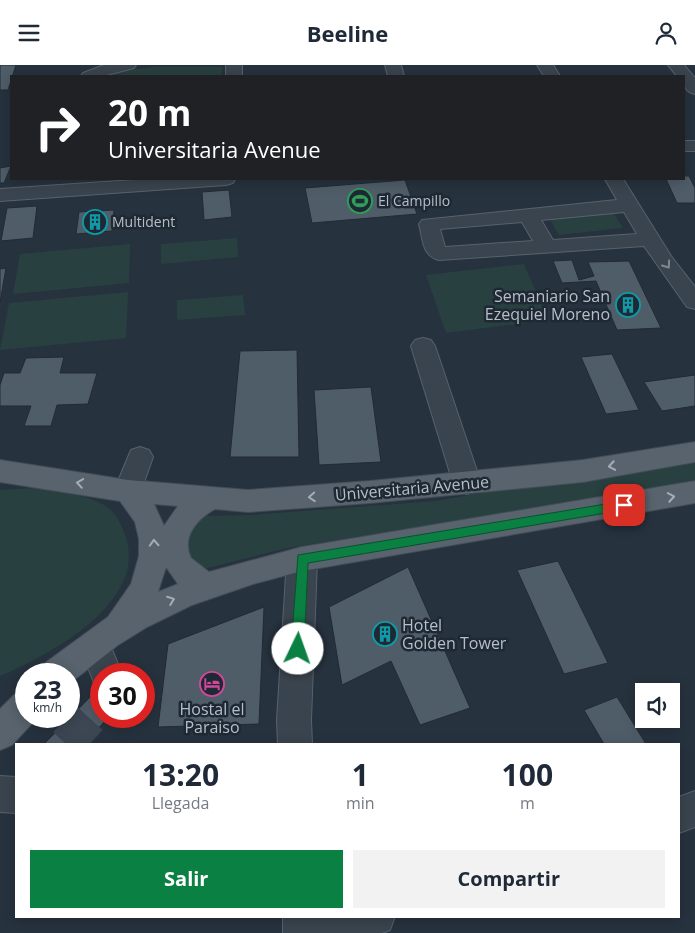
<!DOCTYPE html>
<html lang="es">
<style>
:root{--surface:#fff;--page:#f2f2f3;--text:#1f2937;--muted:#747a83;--accent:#0b8043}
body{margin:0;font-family:"Open Sans",sans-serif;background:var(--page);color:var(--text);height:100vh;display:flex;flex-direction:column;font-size:19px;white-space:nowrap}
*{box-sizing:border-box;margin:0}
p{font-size:16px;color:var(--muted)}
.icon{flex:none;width:28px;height:28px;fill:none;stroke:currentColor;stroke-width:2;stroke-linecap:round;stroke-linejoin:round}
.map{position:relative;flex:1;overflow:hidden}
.sheet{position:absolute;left:15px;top:678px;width:665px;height:175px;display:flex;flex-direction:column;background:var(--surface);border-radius:0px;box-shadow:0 2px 12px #0003}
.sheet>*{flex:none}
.top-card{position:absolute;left:10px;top:10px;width:675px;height:105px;border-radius:0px;box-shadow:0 2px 12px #0003;background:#202124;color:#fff;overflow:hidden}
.controls{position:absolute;left:635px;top:618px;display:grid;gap:10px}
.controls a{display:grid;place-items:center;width:45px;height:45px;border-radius:0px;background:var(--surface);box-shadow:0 2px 12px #0003;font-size:25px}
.speed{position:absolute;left:15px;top:598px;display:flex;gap:10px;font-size:25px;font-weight:700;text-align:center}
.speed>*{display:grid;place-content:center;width:65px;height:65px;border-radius:50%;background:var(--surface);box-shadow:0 2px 12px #0003;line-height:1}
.speed small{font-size:12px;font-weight:400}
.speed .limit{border:8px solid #d22;background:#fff;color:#111}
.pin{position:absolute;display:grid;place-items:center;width:42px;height:42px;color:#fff;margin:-21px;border-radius:10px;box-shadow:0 2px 8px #0006}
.me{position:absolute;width:55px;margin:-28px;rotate:3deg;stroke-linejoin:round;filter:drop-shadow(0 0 4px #0008)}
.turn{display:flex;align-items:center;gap:18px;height:105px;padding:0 15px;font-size:22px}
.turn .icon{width:65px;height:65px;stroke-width:2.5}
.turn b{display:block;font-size:35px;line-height:42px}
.eta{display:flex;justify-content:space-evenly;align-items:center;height:85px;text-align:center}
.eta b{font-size:30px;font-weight:700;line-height:35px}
.button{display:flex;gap:10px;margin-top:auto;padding:10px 15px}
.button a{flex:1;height:58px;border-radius:0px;background:var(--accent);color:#fff;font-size:20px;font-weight:700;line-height:58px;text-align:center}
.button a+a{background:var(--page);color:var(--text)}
header{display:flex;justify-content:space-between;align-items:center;height:65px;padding:0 15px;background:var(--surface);font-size:22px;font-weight:700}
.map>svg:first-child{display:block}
</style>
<header><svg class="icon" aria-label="menu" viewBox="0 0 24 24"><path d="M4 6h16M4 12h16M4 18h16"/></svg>Beeline<svg class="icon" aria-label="person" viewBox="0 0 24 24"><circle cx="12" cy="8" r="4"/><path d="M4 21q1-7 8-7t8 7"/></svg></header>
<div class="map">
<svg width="695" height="868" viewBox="0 0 695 868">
<rect width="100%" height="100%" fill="#26323e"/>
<!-- green -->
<g fill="#294040">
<path d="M152 2H222V11H104L118 7Z"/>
<path d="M609 142 623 163 559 170 546 148Z"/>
<path d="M237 173 238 192 161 199V179Z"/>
<path d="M130 179 129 218 13 229 20 189Z"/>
<path d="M524 199 548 255 446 268 426 210Z"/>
<path d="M128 227 126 273 0 285 9 238Z"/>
<path d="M243 230 245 250 177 255V235Z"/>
<path d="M695 389V415L628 429 287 483 208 503C181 503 187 480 190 460L202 451 249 450 436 436Z"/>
<path d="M37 423C58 427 85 429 104 440 114 445 122 460 125 470 150 537 48 591 0 611V425Z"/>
</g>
<!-- building -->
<g fill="#4f5d69" stroke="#212b35">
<path d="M0 0H16L8 25H0Z"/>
<path d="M11 101 4 118H0V103Z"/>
<path d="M684 111H689L695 123V138H677L666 114H684Z"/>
<path d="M405 115 417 149 312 158 305 123Z"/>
<path d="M229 125 232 152 204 155 202 127Z"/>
<path d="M37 141 33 173 1 176 7 143Z"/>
<path d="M114 145 112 166 76 169 79 147Z"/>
<path d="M572 195 579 215 594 211 588 197 629 196 661 263 617 265 596 216 562 218 553 196Z"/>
<path d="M6 203 0 238V204Z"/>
<path d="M297 285 299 392H230L240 286Z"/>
<path d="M612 289 639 345 606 349 581 292Z"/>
<path d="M64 292 60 308H97L88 339 57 340 51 361H24L31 341H0V320L4 308H20L26 293Z"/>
<path d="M695 310V341L662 346 644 317Z"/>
<path d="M371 322 381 397 319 400 314 325Z"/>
<path d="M558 496 608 598 564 609 517 505Z"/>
<path d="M408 502 470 643 420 660 391 596 342 620 329 542Z"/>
<path d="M264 542 259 659 158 662 168 579Z"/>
<path d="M96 626 101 631V651H110L83 679H44Z"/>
<path d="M617 632 646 679H604L584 645Z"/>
</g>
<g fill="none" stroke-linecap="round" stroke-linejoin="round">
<!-- minor-tunnel -->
<path stroke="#3c4753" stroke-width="35" stroke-dasharray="35 18" stroke-linecap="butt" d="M66 679 101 641"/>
<defs>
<g id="minor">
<path d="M104 0H136L134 3 103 11H81L83 8Z"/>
<rect x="226" y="0" width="16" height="11"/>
<path d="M385 0H401L404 11H388Z"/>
<path d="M537 0H553L560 11H544Z"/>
<path d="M668 0H684L695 13V29C685 27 684 21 684 11H677Z"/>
<rect x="684" y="76" width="11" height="10"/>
<path d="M149 114H235L233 118 226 120 0 136V124Z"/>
<path d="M605 114H623L671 191 695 222V244L687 242 644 181 439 195C422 191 423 174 419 159L422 155 617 135ZM624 147 637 169 553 175 541 155ZM522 157 533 176 445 182 440 164Z"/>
<path d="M423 273 431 275 435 281 481 418 477 426 467 429 457 426 453 418 411 281 415 275Z"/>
<path d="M140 382 149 385 153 392 138 434 128 437 118 434 114 426 131 385Z"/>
<path d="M302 482 312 485 317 494 311 655 312 679H278L277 655 287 494 292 485Z"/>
<path d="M95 565 106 570 122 609H101V622L95 620 79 580 84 570Z"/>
<path d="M0 711 16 712V748L0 747Z"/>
<path d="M695 726V762L679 768V732Z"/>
<path d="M283 851H395L390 865 382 868H283Z"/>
</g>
<g id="major">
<path d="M695 377V397L583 417 370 438 248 447 215 444C197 454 181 472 191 493L209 507 302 482 695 416V438L302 506 253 519 192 540 147 562 118 580 69 619V609H40L45 598 108 552 131 519 139 491V474L135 457 120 436 0 417V395L128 415 248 425 370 416 583 395ZM154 439 178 441 164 461ZM166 502 178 519 158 527Z"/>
<path d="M26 625V651L38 652 12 680 0 685V644L14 630Z"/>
</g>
</defs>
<!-- minor casing -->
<use href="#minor" stroke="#58626c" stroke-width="2"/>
<!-- major casing -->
<use href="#major" stroke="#434d57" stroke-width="2"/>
<!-- minor -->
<use href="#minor" fill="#3a444e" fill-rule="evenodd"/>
<!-- major -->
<use href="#major" fill="#58636e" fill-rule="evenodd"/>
</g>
<!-- one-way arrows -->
<defs><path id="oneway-chevron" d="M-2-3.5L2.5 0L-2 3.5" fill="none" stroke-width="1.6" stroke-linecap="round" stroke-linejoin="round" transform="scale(1.25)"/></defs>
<use stroke="#7e8892" href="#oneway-chevron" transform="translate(667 200) rotate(54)"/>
<g stroke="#a3adb7">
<use href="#oneway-chevron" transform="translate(612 401) rotate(170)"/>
<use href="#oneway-chevron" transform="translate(80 418) rotate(-171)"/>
<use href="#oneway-chevron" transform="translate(312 432) rotate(176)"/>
<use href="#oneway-chevron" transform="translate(671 432) rotate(-10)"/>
<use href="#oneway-chevron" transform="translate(154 478) rotate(-93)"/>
<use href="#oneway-chevron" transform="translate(171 535) rotate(-21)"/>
</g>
<!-- route -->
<path fill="#0b8043" stroke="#07532c" d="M624 436 629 440 624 445 308 498 304 584 302 588 298 590 293 588 291 584 298 490Z"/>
<!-- icons -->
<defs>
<symbol id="stadium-ring" viewBox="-11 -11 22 22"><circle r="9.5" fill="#1f2933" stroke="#2e9e5b" stroke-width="1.5"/><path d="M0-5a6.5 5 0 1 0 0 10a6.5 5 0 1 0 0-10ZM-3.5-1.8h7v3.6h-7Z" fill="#2e9e5b"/></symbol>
<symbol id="building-ring" viewBox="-11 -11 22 22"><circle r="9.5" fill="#1f2933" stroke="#0f9aa8" stroke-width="1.5"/><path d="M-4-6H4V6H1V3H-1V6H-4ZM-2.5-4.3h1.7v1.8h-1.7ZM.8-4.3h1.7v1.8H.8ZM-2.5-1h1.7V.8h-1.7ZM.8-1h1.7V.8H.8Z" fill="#0f9aa8"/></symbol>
<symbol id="hotel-ring" viewBox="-11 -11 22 22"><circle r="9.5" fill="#1f2933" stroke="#d1479c" stroke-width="1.5"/><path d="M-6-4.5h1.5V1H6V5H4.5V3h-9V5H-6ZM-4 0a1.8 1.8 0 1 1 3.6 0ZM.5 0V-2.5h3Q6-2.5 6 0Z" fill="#d1479c"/></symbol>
</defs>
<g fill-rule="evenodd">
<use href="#stadium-ring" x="346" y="122" width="28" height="28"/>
<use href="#building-ring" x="81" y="143" width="28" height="28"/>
<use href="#building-ring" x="614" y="226" width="28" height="28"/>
<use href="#building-ring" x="371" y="555" width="28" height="28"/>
<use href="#hotel-ring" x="198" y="605" width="28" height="28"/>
</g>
<g text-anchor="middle" stroke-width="5" stroke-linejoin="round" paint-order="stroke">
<!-- far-poi labels -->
<g font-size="14" fill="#b6bfc9" stroke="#1f2933" text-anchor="start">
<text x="378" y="141">El Campillo</text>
<text x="112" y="162">Multident</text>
</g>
<!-- poi labels -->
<g font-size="16" fill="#b6bfc9" stroke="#1f2933" text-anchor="end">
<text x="610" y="237">Semaniario San<tspan x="610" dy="18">Ezequiel Moreno</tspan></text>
<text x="402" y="566" text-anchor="start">Hotel<tspan x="402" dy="18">Golden Tower</tspan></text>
<text x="212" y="650" text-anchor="middle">Hostal el<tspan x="212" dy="18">Paraiso</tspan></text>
</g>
<!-- street labels -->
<g font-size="16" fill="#b6bfc9" stroke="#1f2933">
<text transform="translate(412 423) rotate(-5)" y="6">Universitaria Avenue</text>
</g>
</g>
</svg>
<div class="controls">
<a><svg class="icon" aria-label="sound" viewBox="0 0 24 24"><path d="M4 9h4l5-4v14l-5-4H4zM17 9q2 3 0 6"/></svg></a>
</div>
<div class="speed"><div>23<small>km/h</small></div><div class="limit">30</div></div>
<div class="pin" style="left:624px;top:440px;background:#d93025"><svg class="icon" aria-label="arrive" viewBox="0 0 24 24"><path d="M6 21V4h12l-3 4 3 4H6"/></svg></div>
<svg class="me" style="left:298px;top:584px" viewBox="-20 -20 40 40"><circle r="19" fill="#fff"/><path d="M0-13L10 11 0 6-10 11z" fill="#0b8043"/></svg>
<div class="top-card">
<div class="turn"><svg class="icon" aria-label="right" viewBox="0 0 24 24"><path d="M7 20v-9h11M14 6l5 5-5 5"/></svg><div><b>20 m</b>Universitaria Avenue</div></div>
</div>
<section class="sheet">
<div class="eta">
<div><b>13:20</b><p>Llegada</p></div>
<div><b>1</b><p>min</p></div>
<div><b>100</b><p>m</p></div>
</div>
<div class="button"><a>Salir</a><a>Compartir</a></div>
</section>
</div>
